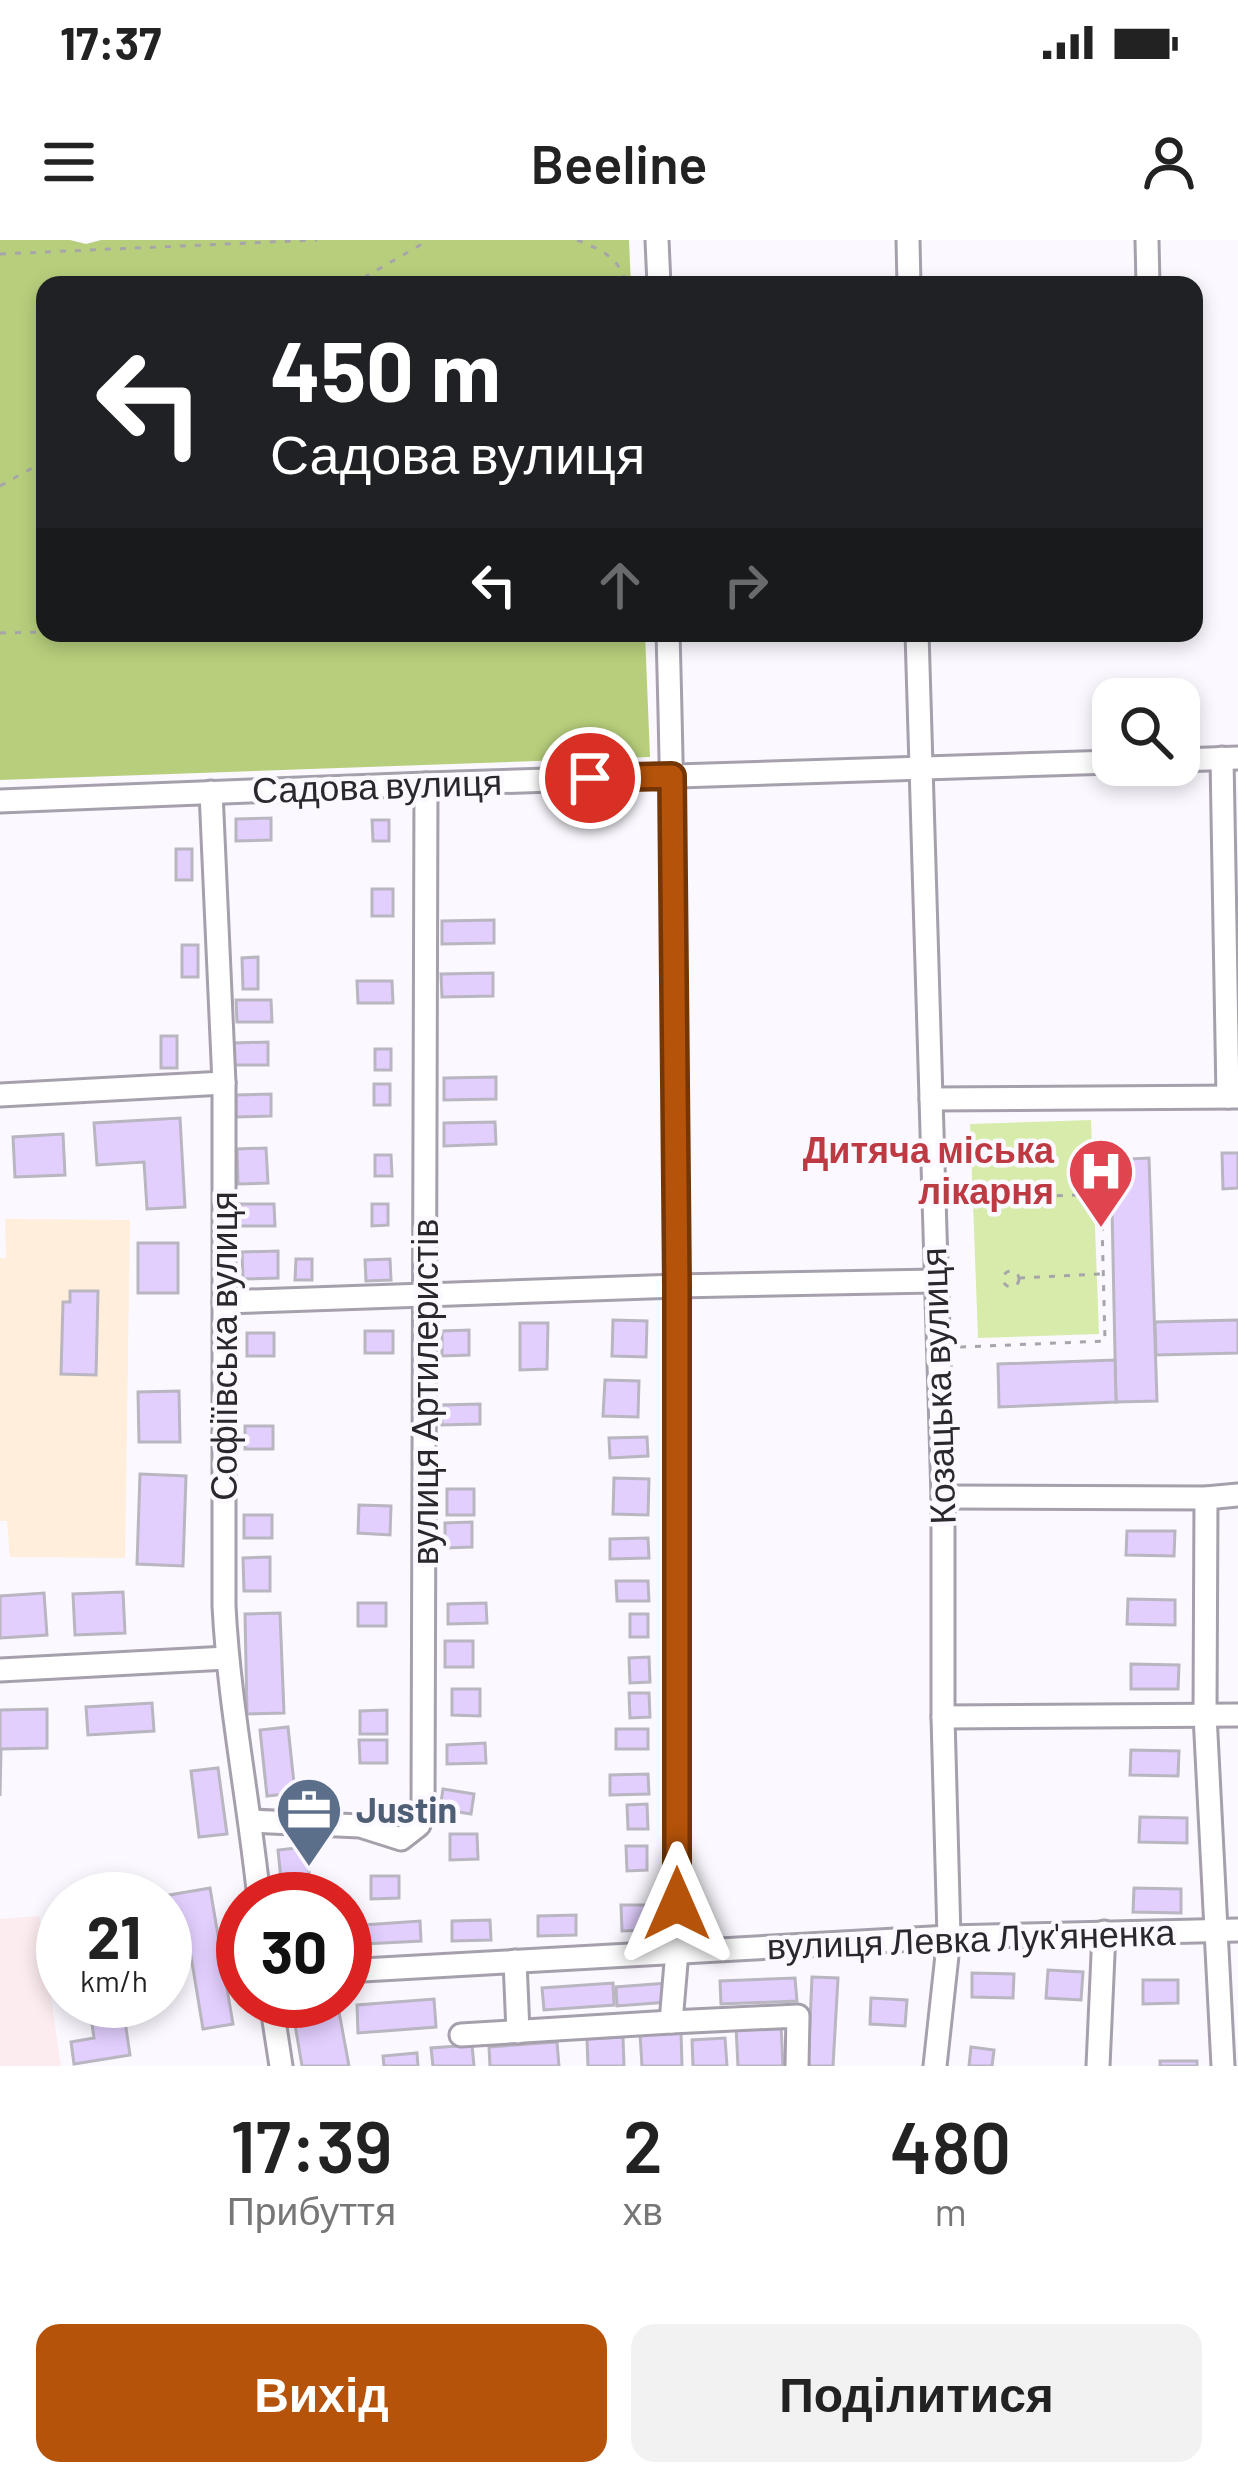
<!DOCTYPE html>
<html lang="uk">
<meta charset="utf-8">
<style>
:root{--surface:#fff;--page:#f2f2f2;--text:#222;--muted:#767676;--accent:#b45309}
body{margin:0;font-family:Barlow,sans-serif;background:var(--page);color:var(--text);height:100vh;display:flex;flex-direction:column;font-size:45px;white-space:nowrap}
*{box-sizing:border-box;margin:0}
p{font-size:39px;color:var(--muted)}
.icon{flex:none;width:66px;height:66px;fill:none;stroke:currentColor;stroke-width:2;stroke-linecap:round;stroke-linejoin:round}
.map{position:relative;height:1826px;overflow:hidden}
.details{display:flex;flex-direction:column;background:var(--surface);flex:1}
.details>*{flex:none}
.guide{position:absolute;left:36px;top:36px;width:1167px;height:366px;border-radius:24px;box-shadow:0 6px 18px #0003;background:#202124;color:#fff;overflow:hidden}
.tools{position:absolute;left:1092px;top:438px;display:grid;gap:24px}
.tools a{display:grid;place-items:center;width:108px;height:108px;border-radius:24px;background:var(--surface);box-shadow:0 6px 18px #0003;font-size:60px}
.speed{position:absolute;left:36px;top:1632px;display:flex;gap:24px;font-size:60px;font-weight:700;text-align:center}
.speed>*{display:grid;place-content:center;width:156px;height:156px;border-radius:50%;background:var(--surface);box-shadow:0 6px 18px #0003;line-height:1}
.speed small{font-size:30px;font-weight:400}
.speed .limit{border:18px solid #d22;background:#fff;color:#111}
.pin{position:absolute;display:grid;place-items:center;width:102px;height:102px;color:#fff;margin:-51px;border:6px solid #fff;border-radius:50%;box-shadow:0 3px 12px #0007}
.me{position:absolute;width:132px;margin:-66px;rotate:0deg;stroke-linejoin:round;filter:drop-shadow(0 0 9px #0008)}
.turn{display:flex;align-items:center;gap:42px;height:252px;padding:0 36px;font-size:54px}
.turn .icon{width:156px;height:156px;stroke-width:2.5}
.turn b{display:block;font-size:84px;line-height:102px}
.lanes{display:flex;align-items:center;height:114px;padding:0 36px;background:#0003;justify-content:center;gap:60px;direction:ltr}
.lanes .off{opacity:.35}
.eta{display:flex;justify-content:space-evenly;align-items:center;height:204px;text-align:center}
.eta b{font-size:72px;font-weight:600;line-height:84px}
.action{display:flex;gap:24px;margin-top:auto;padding:24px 36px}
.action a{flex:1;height:138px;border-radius:24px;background:var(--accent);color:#fff;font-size:48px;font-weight:600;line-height:138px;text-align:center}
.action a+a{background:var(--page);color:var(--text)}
.status{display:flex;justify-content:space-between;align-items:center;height:84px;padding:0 60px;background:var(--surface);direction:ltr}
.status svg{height:33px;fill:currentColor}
header{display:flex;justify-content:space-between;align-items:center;height:156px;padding:0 36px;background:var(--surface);font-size:54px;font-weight:600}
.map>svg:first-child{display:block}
</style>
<div class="status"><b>17:37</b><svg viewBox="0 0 49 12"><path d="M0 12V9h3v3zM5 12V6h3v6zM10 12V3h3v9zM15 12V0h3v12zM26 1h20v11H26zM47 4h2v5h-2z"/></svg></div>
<header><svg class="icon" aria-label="menu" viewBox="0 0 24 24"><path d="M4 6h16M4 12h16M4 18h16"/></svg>Beeline<svg class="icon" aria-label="person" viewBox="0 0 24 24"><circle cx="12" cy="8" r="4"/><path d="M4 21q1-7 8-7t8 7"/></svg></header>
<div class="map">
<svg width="1238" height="1826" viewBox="0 0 1238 1826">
<rect width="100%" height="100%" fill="#fbf9ff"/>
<!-- industrial -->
<path fill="#fcecef" d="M39 1676 61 1826H0V1679Z"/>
<!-- education -->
<path fill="#feeedb" d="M5 979 130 980 125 1318 10 1317 7 1281H0V1018H6Z"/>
<!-- green -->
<path fill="#d7ecab" d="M1091 880 1099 1094 978 1098 970 884Z"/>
<!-- forest -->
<path fill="#b7cf7c" d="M0 0H70L86 4 101 0H629L631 45H45V393H645L650 517 0 540Z"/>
<!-- building -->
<g fill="#e2cffe" stroke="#b9b5c1" stroke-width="3">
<path d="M271 578V600L236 601V579Z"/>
<path d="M372 580H389V601H373Z"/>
<rect x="176" y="609" width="16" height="31"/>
<rect x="372" y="649" width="21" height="27"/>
<path d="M494 680V703L442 704V681Z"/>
<rect x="182" y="705" width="16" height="32"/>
<path d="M258 717V749H243L242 718Z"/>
<path d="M493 733V756L442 757 441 734Z"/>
<path d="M357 741H392L393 763H358Z"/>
<path d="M236 760H271L272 782H237Z"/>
<rect x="161" y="796" width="16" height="32"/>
<path d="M268 802V825H233V803Z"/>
<rect x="375" y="809" width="16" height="21"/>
<path d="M496 837V859L444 860V838Z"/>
<rect x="374" y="844" width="16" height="21"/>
<path d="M271 854V876L236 877V855Z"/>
<path d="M180 878 185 967 147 969 144 922 97 925 94 883Z"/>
<path d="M495 882 496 904 444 906V883Z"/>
<path d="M63 894 65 935 15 937 13 897Z"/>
<path d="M266 908 268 943 238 944 237 909Z"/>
<path d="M1222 913H1238V948L1223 949Z"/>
<path d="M375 915H391L392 936H375Z"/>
<path d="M1149 918 1157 1161 1116 1162 1111 920Z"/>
<path d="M239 964H274L275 986H239Z"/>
<path d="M372 964H388V985L372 986Z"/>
<rect x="138" y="1003" width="40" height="50"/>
<path d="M278 1011V1038L243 1039 242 1012Z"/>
<path d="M296 1019H312V1040H295Z"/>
<path d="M390 1019 391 1040 366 1041 365 1020Z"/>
<path d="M70 1051H98L96 1135 61 1134 63 1062H70Z"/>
<path d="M613 1080 647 1081 646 1117 612 1116Z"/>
<path d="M1238 1080V1113L1156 1115 1155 1082Z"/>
<path d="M520 1083H548L547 1129 520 1130Z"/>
<path d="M469 1090V1115L442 1116V1091Z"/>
<rect x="365" y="1091" width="28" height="22"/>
<rect x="247" y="1093" width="27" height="23"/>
<path d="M1115 1120 1116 1162 999 1167 998 1124Z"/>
<path d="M605 1140 639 1141 638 1177 603 1176Z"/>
<path d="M179 1151 180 1202H139L138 1152Z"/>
<path d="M480 1164V1184L442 1185 441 1165Z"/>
<rect x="245" y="1186" width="28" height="23"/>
<path d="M647 1197 648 1216 610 1218 609 1198Z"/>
<path d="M140 1234 186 1236 183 1326 137 1324Z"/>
<path d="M614 1238 649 1239 648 1275 613 1274Z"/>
<rect x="447" y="1249" width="27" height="26"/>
<path d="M359 1265 391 1266 390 1295 358 1293Z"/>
<rect x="244" y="1275" width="28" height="23"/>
<path d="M472 1282V1307L445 1308V1283Z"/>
<path d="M1127 1291H1175L1174 1316 1126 1315Z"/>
<path d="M648 1298 649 1318 610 1319V1299Z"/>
<path d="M270 1317V1351H244L243 1318Z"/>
<path d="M616 1341H648L649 1361H617Z"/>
<path d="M123 1352 125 1393 75 1395 73 1354Z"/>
<path d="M44 1353 47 1395 0 1398V1356Z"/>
<path d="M1128 1359 1175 1360V1385L1127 1384Z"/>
<rect x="358" y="1363" width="28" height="23"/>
<path d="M486 1363 487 1383 448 1384V1364Z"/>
<path d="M280 1373 284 1473 247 1474 245 1374Z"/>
<rect x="630" y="1374" width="18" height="23"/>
<rect x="445" y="1401" width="28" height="26"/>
<path d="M649 1417 650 1442 630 1443 629 1418Z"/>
<path d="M1131 1424 1179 1425 1178 1449H1131Z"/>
<path d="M452 1449H480V1476L452 1475Z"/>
<path d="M629 1453H649L650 1477 630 1478Z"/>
<path d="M152 1463 154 1491 88 1495 86 1467Z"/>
<path d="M47 1469V1508L1 1509 0 1556V1470Z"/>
<path d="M387 1470V1494H360V1471Z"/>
<path d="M288 1487 295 1553 267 1556 260 1490Z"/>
<rect x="616" y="1489" width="32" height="20"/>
<path d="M359 1500H387V1523H360Z"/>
<path d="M485 1503 486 1523 447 1524V1505Z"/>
<path d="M1131 1510 1179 1511 1178 1536 1130 1535Z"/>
<path d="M218 1528 227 1594 199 1597 191 1531Z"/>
<path d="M648 1534 649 1554 610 1555V1535Z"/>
<path d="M443 1549 474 1554 471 1574 440 1569Z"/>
<path d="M647 1564 648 1589H628L627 1565Z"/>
<path d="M1140 1577 1187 1578V1603L1139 1602Z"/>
<path d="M450 1594H477L478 1619 450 1620Z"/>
<path d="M626 1606H647V1630L627 1631Z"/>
<path d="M306 1607 312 1659H283L278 1610Z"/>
<path d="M371 1636H399V1658L371 1659Z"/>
<path d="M210 1648 233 1784 203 1789 186 1686 165 1689V1659H146Z"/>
<path d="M1134 1648 1181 1649V1673L1133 1672Z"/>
<path d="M621 1665H649V1690L622 1691Z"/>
<path d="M576 1675V1695L538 1696V1676Z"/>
<path d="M490 1680 491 1700 452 1701V1681Z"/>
<path d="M420 1681 421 1701 365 1704 364 1685Z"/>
<path d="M1048 1730 1083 1732 1081 1760 1046 1758Z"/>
<path d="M972 1733 1014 1734 1013 1758 972 1757Z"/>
<path d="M812 1737 838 1738 833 1826H808Z"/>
<path d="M795 1738 797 1761 721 1764 720 1741Z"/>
<path d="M1143 1740H1178V1763L1143 1764Z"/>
<path d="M613 1743 614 1765 544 1770 542 1748Z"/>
<path d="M667 1743 668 1762 617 1766 616 1747Z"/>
<path d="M871 1758 907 1760 905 1786 870 1784Z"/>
<path d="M434 1759 436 1787 358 1793 357 1765Z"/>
<path d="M80 1761H122L130 1815 74 1824 71 1802 94 1798 90 1770 82 1771Z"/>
<path d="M291 1761H337L349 1826H302Z"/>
<path d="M781 1785 783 1826H738L736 1787Z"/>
<path d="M681 1792 682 1826H642L640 1794Z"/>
<path d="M623 1797 624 1826H588L587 1799Z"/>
<path d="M725 1798 727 1826H693L692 1800Z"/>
<path d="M557 1802 559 1826H490L489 1807Z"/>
<path d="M472 1805 474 1826H433L431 1808Z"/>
<path d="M971 1807 994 1810 992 1826H969Z"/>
<path d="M417 1813 418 1826H384L383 1816Z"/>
<rect x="1160" y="1821" width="37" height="5"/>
</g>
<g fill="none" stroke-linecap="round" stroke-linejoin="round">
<defs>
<g id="minor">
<path d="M657 0 659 45"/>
<path d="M908 0 909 45"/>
<path d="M1147 0 1148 45"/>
<path d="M668 393C680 832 677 1272 677 1711L671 1782 798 1776 797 1826"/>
<path d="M917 393 943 1257V1477L949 1697 935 1826"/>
<path d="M1222 518 1228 857"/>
<path d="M1179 520 1238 518"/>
<path d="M211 552 224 843V1366C229 1464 249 1561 259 1659"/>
<path d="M0 561 426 544 1113 522"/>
<path d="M0 855 224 843"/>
<path d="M931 859 1237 857"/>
<path d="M224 1062 677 1046 934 1041"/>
<path d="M943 1257 1206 1258 1238 1255"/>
<path d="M1206 1258 1205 1475 1223 1826"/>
<path d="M0 1430 227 1418"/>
<path d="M943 1477 1238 1475"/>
<path d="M251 1581 360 1586 401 1599 419 1585 423 1570 426 544"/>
<path d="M515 1721 518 1792"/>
<path d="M345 1731 949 1697 1238 1690"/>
<path d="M271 1761 281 1826"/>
<path d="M461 1795 671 1782"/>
<path d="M1098 1826 1104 1692"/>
</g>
</defs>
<!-- minor casing -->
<use href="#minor" stroke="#a5a0ac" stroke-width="27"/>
<!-- path -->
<g stroke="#a7a5aa" stroke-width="3" stroke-dasharray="6 9" stroke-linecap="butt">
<path d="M577 0C600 9 621 18 626 45"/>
<path d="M0 14 317 0"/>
<path d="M351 45 429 0"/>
<path d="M0 246 45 221"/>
<path d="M0 393 45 392"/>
<path d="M982 959 1099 954"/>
<circle cx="1011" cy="1039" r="8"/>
<path d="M1019 1038 1101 1034"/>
<path d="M960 1107 1105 1101 1100 906"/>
</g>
<!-- minor -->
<use href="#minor" stroke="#fff" stroke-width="21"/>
</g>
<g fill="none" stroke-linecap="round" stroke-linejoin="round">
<defs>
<path id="route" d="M590 538 672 536 677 1046V1664"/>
</defs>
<!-- route casing -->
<use href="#route" stroke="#753606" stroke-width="30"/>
<!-- route -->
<use href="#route" stroke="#b45309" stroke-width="21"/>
</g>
<!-- icons -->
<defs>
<symbol id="hospital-pin" viewBox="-11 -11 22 30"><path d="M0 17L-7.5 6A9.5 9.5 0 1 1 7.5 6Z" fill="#e0444e" stroke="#fbf9ff"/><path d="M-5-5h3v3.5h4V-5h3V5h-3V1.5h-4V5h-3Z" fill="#fff"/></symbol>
<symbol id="office-pin" viewBox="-11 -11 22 30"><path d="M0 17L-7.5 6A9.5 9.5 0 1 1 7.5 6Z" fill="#5c6f8a" stroke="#fbf9ff"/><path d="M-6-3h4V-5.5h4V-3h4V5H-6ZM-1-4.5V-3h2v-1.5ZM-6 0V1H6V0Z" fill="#fff"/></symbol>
</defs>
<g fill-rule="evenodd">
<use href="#hospital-pin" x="1063" y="893" width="76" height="104"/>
<use href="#office-pin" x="271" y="1532" width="76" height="104"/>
</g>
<g text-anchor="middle" stroke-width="9" stroke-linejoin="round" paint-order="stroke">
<!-- street labels -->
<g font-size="36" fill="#2a282d" stroke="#fbf9ff">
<text transform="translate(377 546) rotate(-2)" y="13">Садова вулиця</text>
<text transform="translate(224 1106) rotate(-90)" y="13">Софіївська вулиця</text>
<text transform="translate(938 1146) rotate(-92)" y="13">Козацька вулиця</text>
<text transform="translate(425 1152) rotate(-90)" y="13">вулиця Артилеристів</text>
<text transform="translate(971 1699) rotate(-2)" y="13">вулиця Левка Лук'яненка</text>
</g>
<!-- health labels -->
<g font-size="36" font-weight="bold" fill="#be3a42" stroke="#fbf9ff" text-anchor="end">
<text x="1054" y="923">Дитяча міська<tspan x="1054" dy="41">лікарня</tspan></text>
</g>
<!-- service labels -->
<g font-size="36" font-weight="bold" fill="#4e5e75" stroke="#fbf9ff" text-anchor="start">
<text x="356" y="1583">Justin</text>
</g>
</g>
</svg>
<div class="tools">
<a><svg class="icon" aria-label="search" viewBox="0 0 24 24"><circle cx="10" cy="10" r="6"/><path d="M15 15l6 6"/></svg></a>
</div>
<div class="speed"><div>21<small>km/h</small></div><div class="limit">30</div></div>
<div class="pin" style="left:590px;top:538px;background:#d93025"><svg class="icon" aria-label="arrive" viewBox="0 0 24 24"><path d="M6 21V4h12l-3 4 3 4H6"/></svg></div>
<svg class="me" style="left:677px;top:1664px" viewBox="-20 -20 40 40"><path d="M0-17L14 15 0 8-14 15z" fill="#b45309" stroke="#fff" stroke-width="4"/></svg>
<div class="guide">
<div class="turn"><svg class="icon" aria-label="left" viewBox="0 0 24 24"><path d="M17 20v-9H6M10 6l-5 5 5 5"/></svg><div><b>450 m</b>Садова вулиця</div></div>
<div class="lanes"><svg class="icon" aria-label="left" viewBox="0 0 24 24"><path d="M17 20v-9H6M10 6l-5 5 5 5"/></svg><svg class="icon off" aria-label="ahead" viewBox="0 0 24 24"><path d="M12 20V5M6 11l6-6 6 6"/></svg><svg class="icon off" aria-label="right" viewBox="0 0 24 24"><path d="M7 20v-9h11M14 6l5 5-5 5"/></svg></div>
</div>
</div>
<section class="details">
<div class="eta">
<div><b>17:39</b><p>Прибуття</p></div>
<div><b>2</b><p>хв</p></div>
<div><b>480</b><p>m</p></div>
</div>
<div class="action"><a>Вихід</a><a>Поділитися</a></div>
</section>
